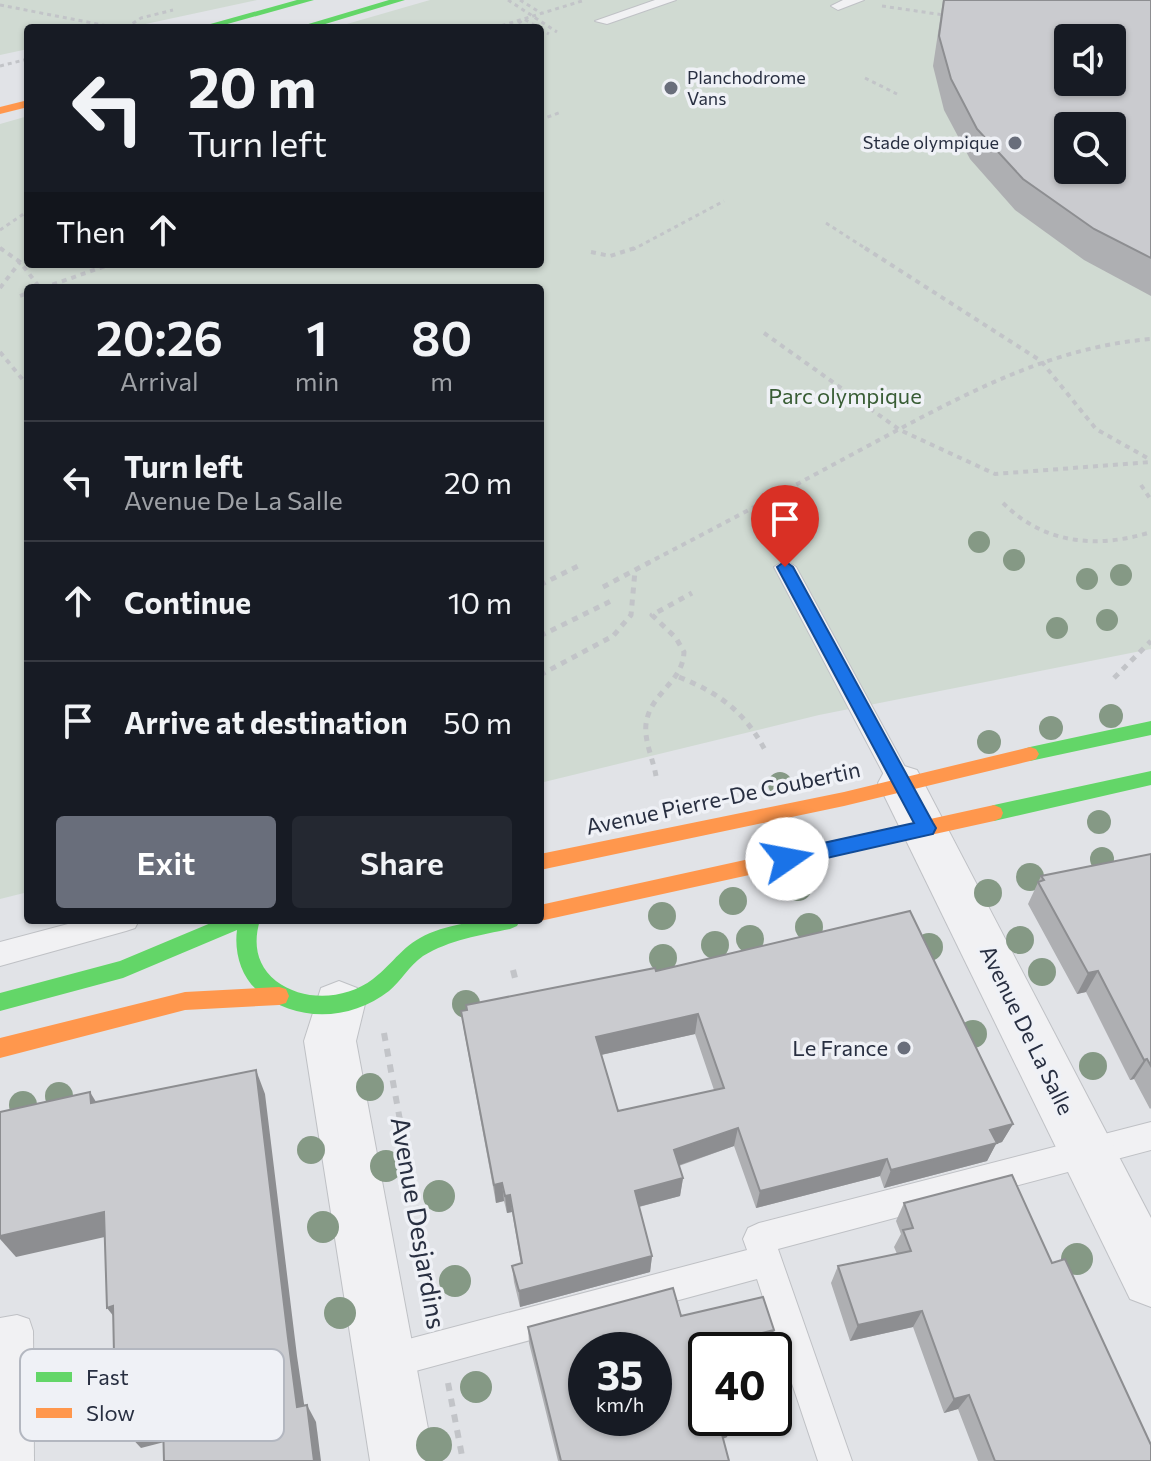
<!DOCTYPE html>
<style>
:root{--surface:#171b24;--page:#242831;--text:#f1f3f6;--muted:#9ea1a6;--line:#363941;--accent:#696e7b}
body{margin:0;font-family:Commissioner,sans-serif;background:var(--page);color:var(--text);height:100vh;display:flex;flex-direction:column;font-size:30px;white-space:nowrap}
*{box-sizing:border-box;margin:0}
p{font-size:26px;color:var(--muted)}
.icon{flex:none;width:44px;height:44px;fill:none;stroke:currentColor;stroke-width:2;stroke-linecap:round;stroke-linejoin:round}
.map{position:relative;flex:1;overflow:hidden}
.side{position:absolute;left:24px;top:284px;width:520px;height:640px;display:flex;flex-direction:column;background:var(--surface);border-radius:8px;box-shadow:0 2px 6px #0004}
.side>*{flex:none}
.banner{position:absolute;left:24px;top:24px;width:520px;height:244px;border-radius:8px;box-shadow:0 2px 6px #0004;background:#171b24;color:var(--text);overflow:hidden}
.fabs{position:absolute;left:1054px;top:24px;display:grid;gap:16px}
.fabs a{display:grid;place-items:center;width:72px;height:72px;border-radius:8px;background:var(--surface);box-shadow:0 2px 6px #0004;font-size:40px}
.speed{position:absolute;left:568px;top:1332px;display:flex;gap:16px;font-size:40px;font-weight:700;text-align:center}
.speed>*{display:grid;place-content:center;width:104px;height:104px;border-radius:50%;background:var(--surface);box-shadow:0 2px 6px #0004;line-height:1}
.speed small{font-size:20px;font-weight:400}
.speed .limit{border:4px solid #111;border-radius:12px;background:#fff;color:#111}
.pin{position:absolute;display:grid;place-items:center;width:68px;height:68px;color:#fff;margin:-82px -34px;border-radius:50% 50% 50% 0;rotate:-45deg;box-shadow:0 0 8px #0007}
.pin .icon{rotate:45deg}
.me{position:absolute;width:88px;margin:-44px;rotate:78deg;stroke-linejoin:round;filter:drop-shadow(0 0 6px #0008)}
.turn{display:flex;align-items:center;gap:28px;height:168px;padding:0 32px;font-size:36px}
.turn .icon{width:104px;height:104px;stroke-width:2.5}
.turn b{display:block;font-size:56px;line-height:68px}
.then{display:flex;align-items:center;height:76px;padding:0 32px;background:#0003;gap:16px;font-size:30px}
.eta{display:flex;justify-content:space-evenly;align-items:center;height:136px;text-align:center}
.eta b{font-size:48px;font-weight:600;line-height:56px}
.action{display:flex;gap:16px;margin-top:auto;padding:16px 32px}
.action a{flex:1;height:92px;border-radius:8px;background:var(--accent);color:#fff;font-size:32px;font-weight:600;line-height:92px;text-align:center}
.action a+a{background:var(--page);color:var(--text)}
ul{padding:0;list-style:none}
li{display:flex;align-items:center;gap:24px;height:120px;padding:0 32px;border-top:2px solid var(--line)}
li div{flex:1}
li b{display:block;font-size:30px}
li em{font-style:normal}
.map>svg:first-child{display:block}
</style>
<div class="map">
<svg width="1151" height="1461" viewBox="0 0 1151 1461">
<rect width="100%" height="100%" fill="#e1e3e7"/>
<!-- green -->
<g fill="#d0dad2" fill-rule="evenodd">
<path d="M0 0H257L127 28H28V49L0 55Z"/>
<path d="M430 0H1151V649L819 715 540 783V288H28V892L0 899V124L28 116V264H540V28H333ZM1068 38H1112V82H1068ZM1068 126H1112V170H1068Z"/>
</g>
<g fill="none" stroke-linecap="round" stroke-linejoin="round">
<defs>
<g id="lane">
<path d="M655 0H676L607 24 595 21Z"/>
<path d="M843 0H864L838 10 831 6Z"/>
<path d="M785 560 796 567 910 776 913 783 910 790 901 793 892 790 774 567Z"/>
<path d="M83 920H139L135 928 126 931 0 966V942Z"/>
<path d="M1151 1122V1150L778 1249 852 1461H818L757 1279 386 1379 374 1374 369 1362 374 1350 386 1345 747 1250 743 1239 748 1228 759 1223Z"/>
<path d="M17 1315 29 1319 33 1331 34 1461H0V1318Z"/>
</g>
<g id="street">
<path d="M901 765 917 770 1151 1218V1307L1130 1299 878 783 885 770Z"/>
<path d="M339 981 357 988 365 1004 356 1041 434 1461H370L304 1041 321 988Z"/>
</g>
</defs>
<!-- lane casing -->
<use href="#lane" stroke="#bfc1c5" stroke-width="2"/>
<!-- street casing -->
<use href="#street" stroke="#bfc1c5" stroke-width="2"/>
<!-- path-far3 -->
<g stroke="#c2c4c8" stroke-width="3" stroke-dasharray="4 4" stroke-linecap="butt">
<path d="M508 0 557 32"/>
<path d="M520 0 541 13"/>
<path d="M0 5 118 28"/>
<path d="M882 6 944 15"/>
<path d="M126 28 141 18 173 10"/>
<path d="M494 28 585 0"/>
<path d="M512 28 524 19 539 28"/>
<path d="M540 29 549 34"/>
<path d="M0 66 28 59"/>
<path d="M865 78 897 94"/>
<path d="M540 120 561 112"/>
<path d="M826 223 868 250"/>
<path d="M0 230 28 211"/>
<path d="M0 248 3 250"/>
<path d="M632 250 724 201"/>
</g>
<!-- path-far2 -->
<g stroke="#c2c4c8" stroke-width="4" stroke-dasharray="5 5" stroke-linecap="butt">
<path d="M0 248 20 262 40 288"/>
<path d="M865 248 1041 361 1096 429 1151 460"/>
<path d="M591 252 610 256 635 248"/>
<path d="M0 288 20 262"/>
<path d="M43 288 111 264"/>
<path d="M20 296 28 293"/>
<path d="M764 333 900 430 995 474 1151 462"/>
<path d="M0 352 28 386"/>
<path d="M1141 485 1151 500"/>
<path d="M1003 503C1044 544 1097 549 1151 532"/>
<path d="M646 564C715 528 783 492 851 455 947 404 1041 348 1151 339"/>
</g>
<!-- path-far1 -->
<g stroke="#c2c4c8" stroke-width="5" stroke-dasharray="6 6" stroke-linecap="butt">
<path d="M540 585 580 565"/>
<path d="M603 587 650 562"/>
<path d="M540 636 615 599"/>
<path d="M540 675 613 636 631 615 635 571"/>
<path d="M679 677C719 693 744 711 765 750"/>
<path d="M1114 678 1151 641"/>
<path d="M656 776C653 758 642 737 647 719 653 692 683 681 684 652L676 638 652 615 692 593"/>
</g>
<!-- path -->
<g stroke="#c2c4c8" stroke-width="6" stroke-dasharray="8 8" stroke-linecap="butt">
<path d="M513 970 515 978"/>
<path d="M384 1033 435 1311"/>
<path d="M448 1383 463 1461"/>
</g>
<!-- lane -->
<use href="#lane" fill="#f1f1f3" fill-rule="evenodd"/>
<!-- street -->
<use href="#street" fill="#f1f1f3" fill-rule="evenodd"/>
<!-- fast -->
<g fill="#63d668" fill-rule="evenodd">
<path d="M297 0H314L213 28H196Z"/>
<path d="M389 0H405L312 28H295Z"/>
<path d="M1151 721V735L1030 761 1024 759 1021 754 1024 749 1030 747Z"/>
<path d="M1151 771V785L994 821 987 818 985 813 987 808 994 805Z"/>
<path d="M218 920H260C253 943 256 965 276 981 304 1002 345 1000 373 979 395 962 402 945 430 933 461 921 487 920 520 920L517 926 510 929C481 935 449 940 423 956 409 966 401 981 389 991 351 1021 295 1023 258 991 241 977 234 952 237 930L123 978 0 1011V993L120 961Z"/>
</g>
<!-- slow -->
<g fill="#ff974d" fill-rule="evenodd">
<path d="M28 100V107L0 114V107Z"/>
<path d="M1030 747 1036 749 1039 754 1036 759 1030 761 844 806 540 870V854L844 792Z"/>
<path d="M994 805 1001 808 1003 813 1001 818 994 821 540 921 536 920H540V905Z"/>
<path d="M279 987 286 989 289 996 286 1003 279 1005 185 1010 0 1058V1038L185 992Z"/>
</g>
</g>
<!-- trees -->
<g fill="#859985">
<circle cx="979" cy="542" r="11"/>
<circle cx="1014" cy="560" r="11"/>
<circle cx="1121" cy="575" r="11"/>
<circle cx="1087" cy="579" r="11"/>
<circle cx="1107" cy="620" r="11"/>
<circle cx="1057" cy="628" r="11"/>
<circle cx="1111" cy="716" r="12"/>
<circle cx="1051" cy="728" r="12"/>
<circle cx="989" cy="742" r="12"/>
<circle cx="780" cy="784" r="12"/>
<circle cx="1099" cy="822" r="12"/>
<circle cx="1102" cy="859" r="12"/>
<circle cx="1030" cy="877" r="14"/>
<circle cx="798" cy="887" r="14"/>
<circle cx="988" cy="893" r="14"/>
<circle cx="733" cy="901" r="14"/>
<circle cx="662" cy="916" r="14"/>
<circle cx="809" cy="927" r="14"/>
<circle cx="750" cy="939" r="14"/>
<circle cx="1020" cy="940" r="14"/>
<circle cx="715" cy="945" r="14"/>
<circle cx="929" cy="947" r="14"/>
<circle cx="663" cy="958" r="14"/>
<circle cx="1042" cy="972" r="14"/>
<circle cx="466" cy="1004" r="14"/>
<circle cx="973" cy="1034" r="14"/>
<circle cx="1093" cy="1066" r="14"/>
<circle cx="370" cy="1087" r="14"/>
<circle cx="59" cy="1096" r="14"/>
<circle cx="23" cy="1105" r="14"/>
<circle cx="311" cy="1150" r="14"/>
<circle cx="386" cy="1166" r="16"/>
<circle cx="439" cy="1196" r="16"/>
<circle cx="323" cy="1227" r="16"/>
<circle cx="1077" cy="1259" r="16"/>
<circle cx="455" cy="1281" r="16"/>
<circle cx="340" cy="1313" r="16"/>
<circle cx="476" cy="1387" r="16"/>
<circle cx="434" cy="1445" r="18"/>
</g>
<!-- wall -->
<g fill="#aeafb2" fill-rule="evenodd">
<path d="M943 0H1151V296L1084 260 1015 210 970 159 944 110 933 66Z"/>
<path d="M1151 854V1108L1150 1109 1134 1079 1130 1080 1086 992 1077 994 1028 904 1041 876Z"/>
<path d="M656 971 1013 1124 1002 1142 996 1144 987 1161 884 1188 880 1176 756 1208 734 1146 679 1166 683 1178 680 1196 639 1207 652 1256 650 1272 520 1307 514 1282 512 1266 521 1264 512 1212 507 1213 504 1201 496 1203 464 1031 461 1011ZM695 1034 714 1090 618 1111 601 1055Z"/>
<path d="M904 1203 1052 1263 1151 1461H978L958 1409 944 1413 913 1327 850 1341 831 1283 838 1266 897 1254 894 1247 901 1234 896 1221Z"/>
<path d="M681 1316 774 1330 768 1346 753 1350H706L727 1437 723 1439 729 1461H558L529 1343 528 1327Z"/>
</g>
<!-- shaded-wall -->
<g fill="#8d8e91">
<path d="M1098 971 1086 992 1077 994 1088 973Z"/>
<path d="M698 1014 695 1034 596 1056V1037Z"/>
<path d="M1147 1059 1134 1079 1130 1080 1144 1060Z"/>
<path d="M256 1070 265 1094 297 1356 307 1424 297 1407 288 1338Z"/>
<path d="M90 1092 104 1115 91 1103Z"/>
<path d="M1013 1124 1002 1142 996 1144 987 1161 884 1188 891 1170 990 1130Z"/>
<path d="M738 1128 734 1146 671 1168 674 1150Z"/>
<path d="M887 1159 880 1176 756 1208 760 1191Z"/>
<path d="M683 1178 680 1196 634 1208 635 1191Z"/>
<path d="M502 1183 504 1201 496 1203 494 1185Z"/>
<path d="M510 1195 512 1212 507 1213 505 1196Z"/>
<path d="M104 1212 118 1234 16 1257 0 1239V1236Z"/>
<path d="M652 1256 650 1272 520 1307 519 1291Z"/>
<path d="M113 1306 122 1327 107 1308Z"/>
<path d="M922 1311 913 1327 850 1341 858 1325Z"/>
<path d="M774 1330 768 1346 753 1350H707L708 1346Z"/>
<path d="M969 1395 958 1409 944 1413 954 1399Z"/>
<path d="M125 1400 130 1419 115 1402Z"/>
<path d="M307 1405 316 1422 321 1461H314Z"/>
<path d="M163 1423 176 1439 141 1448 126 1432Z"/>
<path d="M732 1423 727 1437 716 1441 720 1427Z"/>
</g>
<!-- building -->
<g fill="#cacbcf" stroke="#8d8e91" stroke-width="2" fill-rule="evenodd">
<path d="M944 0H1151V258L1094 229 1023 179 977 129 951 79 939 36ZM1068 38H1112V82H1068ZM1068 126H1112V170H1068Z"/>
<path d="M1151 854V1066L1147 1059 1144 1060 1098 971 1088 973 1038 882 1044 880 1041 876Z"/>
<path d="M910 911 1013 1124 990 1130 997 1143 891 1170 887 1159 760 1191 738 1128 674 1150 683 1178 635 1191 652 1256 519 1291 512 1266 522 1263 510 1195 505 1196 502 1183 494 1185 461 1011 467 1010 466 1005 655 968 656 971ZM698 1014 724 1088 618 1111 596 1037Z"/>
<path d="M256 1070 288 1338 297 1407 307 1405 314 1461H164L163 1423 126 1432 125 1400 115 1402 113 1306 107 1308 104 1212 0 1236V1112L90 1092 91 1103Z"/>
<path d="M1012 1175 1052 1263 1065 1259 1151 1445V1461H995L969 1395 954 1399 922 1311 858 1325 838 1266 911 1251 903 1230 913 1228 904 1203Z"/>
<path d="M673 1288 681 1316 763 1297 774 1330 708 1346 709 1350H706V1418H730L732 1423 720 1427 729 1461H561L528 1327ZM586 1350H654V1418H586Z"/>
</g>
<!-- route -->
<path fill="#1a73e8" stroke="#114b97" stroke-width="2" d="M785 561 793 567 933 823 936 828 933 834 787 867 780 865 778 859 780 853 787 851 914 823 777 567Z"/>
<!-- markers -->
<g fill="#696e7b" stroke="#eff1f6" stroke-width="3">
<circle cx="671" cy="88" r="8"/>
<circle cx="1015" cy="143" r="8"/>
<circle cx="904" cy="1048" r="8"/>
</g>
<g text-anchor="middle" stroke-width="7" stroke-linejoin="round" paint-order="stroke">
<!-- far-poi labels -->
<g font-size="18" fill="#282f41" stroke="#eff1f6" text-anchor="start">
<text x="687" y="84">Planchodrome<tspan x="687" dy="21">Vans</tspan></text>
<text x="999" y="149" text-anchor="end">Stade olympique</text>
</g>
<!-- park labels -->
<g font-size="22" fill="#395d35" stroke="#eff1f6">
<text x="845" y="404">Parc olympique</text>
</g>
<!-- street labels -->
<g font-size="22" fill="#282f41" stroke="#eff1f6">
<text transform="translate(723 798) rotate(-12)" y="8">Avenue Pierre-De Coubertin</text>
<text transform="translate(1027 1030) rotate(64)" y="8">Avenue De La Salle</text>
</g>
<!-- poi labels -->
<g font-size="22" fill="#282f41" stroke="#eff1f6" text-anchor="end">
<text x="888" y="1056">Le France</text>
</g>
<!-- near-street labels -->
<g font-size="26" fill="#282f41" stroke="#eff1f6">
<text transform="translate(418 1223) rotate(80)" y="9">Avenue Desjardins</text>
</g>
</g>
<!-- legend -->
<rect x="20" y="1349" width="264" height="92" rx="12" fill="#eff1f6" stroke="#b3b7c0" stroke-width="2"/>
<rect x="36" y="1372" width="36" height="10" fill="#63d668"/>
<rect x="36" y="1408" width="36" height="10" fill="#ff974d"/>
<g font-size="22" fill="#282f41">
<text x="86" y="1385">Fast</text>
<text x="86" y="1421">Slow</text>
</g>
</svg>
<div class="fabs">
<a><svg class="icon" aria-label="sound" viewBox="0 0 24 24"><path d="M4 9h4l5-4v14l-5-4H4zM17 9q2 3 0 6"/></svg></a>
<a><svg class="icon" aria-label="search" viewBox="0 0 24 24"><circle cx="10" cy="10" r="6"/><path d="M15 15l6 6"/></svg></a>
</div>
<div class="speed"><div>35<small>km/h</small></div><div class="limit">40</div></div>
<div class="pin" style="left:785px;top:567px;background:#d93025"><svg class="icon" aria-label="arrive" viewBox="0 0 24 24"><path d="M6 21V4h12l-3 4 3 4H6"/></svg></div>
<svg class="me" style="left:787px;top:859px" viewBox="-20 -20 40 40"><circle r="19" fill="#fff"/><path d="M0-13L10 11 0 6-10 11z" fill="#1a73e8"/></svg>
<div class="banner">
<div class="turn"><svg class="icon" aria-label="left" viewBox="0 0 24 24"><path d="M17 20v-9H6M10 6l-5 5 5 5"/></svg><div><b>20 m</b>Turn left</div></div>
<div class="then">Then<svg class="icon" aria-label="ahead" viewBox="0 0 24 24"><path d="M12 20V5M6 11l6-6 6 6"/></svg></div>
</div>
<section class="side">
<div class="eta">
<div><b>20:26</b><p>Arrival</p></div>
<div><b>1</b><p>min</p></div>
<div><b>80</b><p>m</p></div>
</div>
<ul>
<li><svg class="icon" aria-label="left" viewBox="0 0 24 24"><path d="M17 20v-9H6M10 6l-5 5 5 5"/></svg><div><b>Turn left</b><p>Avenue De La Salle</p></div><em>20 m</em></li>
<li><svg class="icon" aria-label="ahead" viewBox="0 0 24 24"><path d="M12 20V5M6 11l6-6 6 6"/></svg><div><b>Continue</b></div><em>10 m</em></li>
<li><svg class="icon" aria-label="arrive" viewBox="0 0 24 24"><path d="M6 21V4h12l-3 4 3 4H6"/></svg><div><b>Arrive at destination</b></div><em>50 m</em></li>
</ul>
<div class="action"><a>Exit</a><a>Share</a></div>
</section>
</div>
